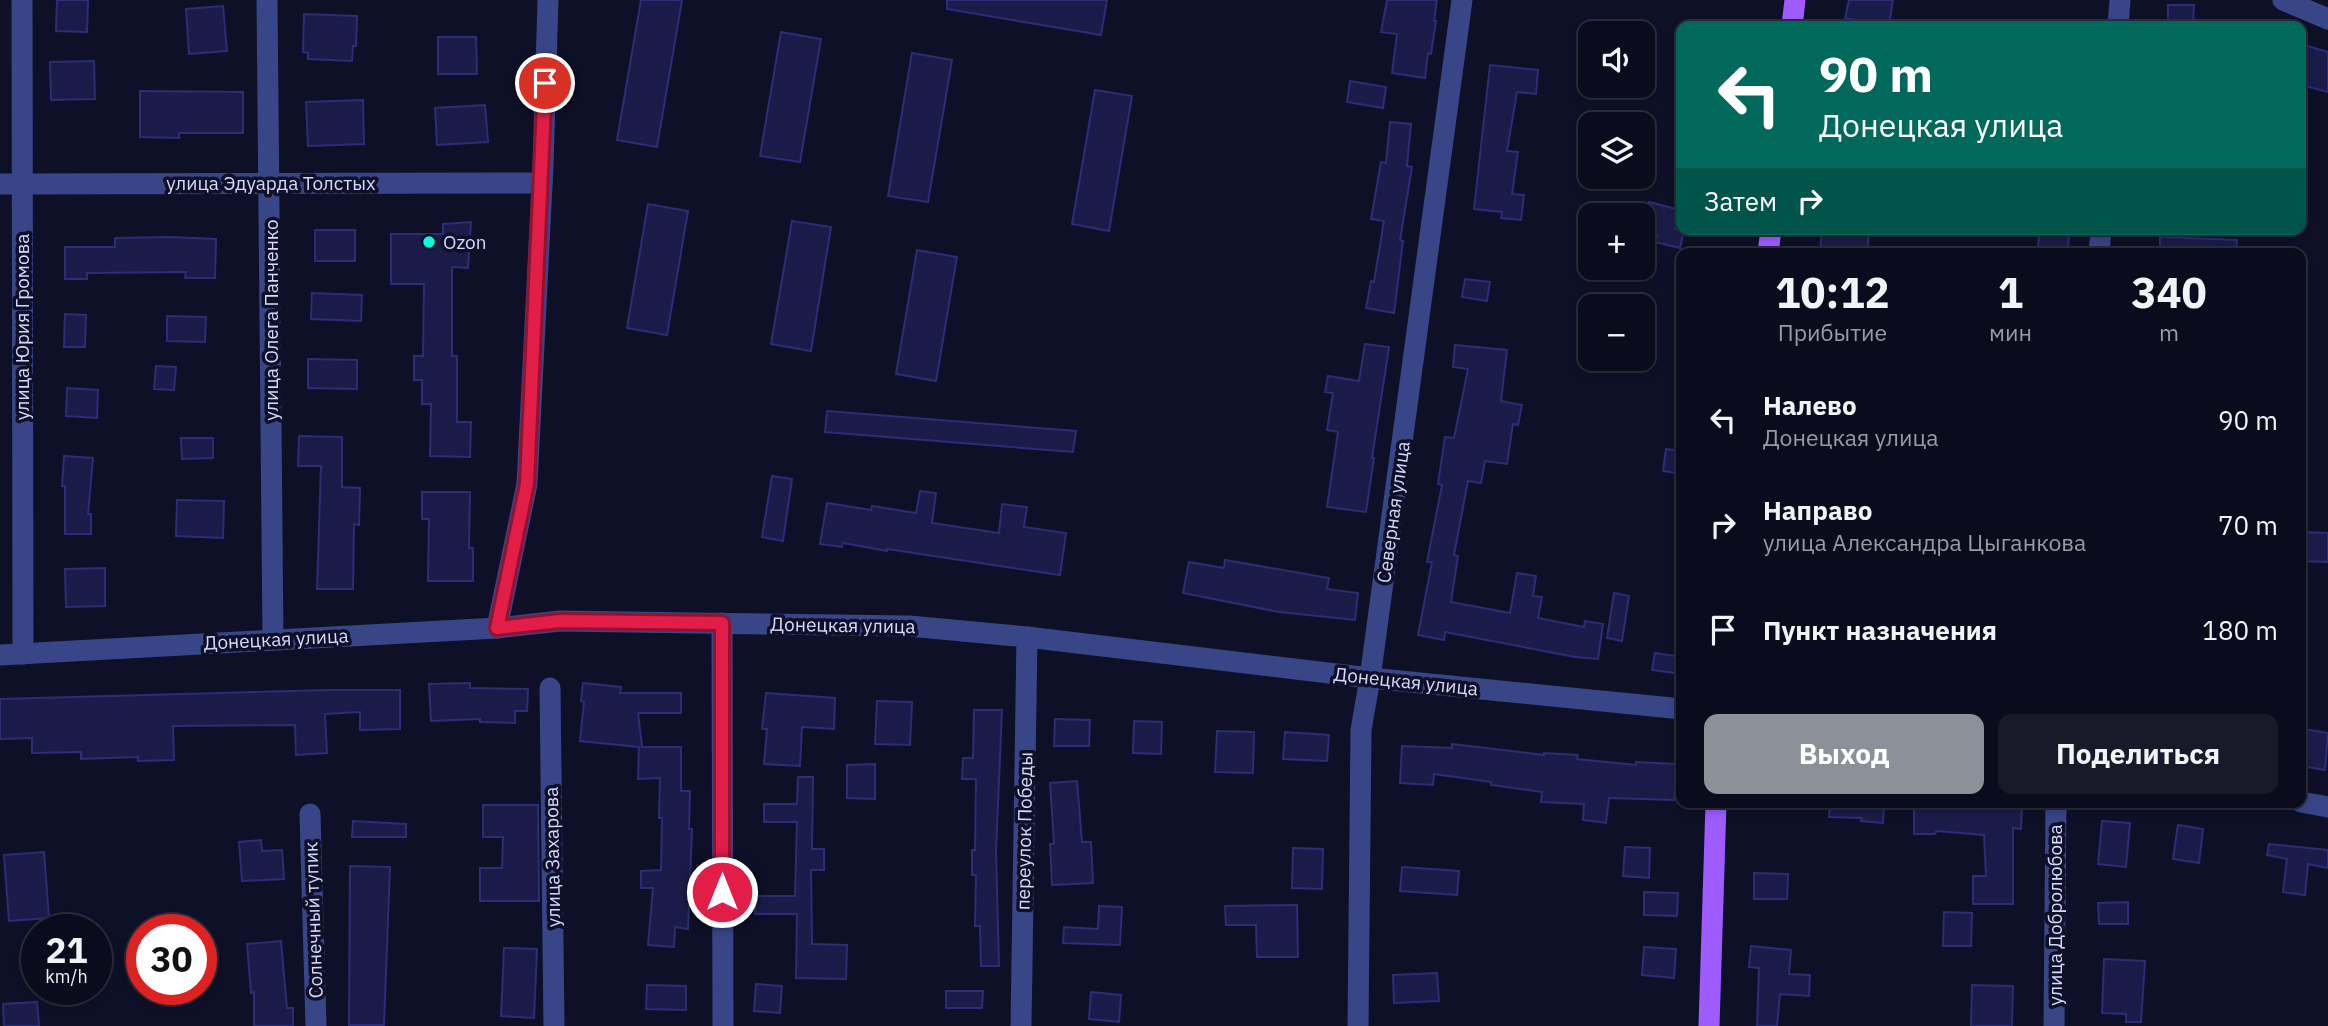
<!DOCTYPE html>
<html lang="ru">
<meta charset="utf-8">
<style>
:root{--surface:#0a0c1d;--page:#181a2a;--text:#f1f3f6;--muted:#999ba4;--line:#2a2c3b;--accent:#8c9099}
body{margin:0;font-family:"IBM Plex Sans",sans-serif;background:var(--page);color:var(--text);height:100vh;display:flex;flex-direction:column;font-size:26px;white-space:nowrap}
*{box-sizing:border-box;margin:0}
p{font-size:23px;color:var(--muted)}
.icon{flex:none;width:38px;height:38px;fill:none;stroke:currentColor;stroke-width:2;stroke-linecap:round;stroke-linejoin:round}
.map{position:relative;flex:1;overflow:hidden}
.drawer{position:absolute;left:1676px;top:248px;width:630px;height:560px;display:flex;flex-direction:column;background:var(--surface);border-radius:14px;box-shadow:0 4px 10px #0003,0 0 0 2px var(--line)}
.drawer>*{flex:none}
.hud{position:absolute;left:1676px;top:21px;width:630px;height:214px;border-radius:14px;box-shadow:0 4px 10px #0003,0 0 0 2px var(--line);background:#00695c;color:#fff;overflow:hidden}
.controls{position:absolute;left:1578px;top:21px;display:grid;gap:14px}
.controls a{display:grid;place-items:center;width:77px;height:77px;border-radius:14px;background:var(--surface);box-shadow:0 4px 10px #0003,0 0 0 2px var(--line);font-size:35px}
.speed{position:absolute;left:21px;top:914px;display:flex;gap:14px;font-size:35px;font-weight:700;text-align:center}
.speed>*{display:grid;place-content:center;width:91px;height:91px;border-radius:50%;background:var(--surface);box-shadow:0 4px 10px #0003,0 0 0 2px var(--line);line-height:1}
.speed small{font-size:18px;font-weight:400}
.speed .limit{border:10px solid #d22;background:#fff;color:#111}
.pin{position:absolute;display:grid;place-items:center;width:60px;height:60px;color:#fff;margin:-30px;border:4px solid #fff;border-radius:50%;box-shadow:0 2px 7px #0007}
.me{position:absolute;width:77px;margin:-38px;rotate:0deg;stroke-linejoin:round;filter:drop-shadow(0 0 5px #0008)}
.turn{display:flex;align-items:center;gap:24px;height:147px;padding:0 28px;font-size:32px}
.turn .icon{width:91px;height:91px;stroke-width:2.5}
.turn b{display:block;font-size:49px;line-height:60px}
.then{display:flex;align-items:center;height:66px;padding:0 28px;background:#0003;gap:14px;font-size:26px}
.eta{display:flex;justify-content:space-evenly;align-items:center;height:119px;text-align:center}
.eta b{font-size:42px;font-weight:800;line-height:49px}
.cta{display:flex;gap:14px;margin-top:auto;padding:14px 28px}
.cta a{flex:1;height:80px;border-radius:14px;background:var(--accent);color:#fff;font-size:28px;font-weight:800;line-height:80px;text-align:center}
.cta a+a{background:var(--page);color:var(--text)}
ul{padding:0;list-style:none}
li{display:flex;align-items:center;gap:21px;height:105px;padding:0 28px}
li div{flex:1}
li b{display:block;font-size:26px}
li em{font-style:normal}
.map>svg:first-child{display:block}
</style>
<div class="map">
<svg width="2328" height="1026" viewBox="0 0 2328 1026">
<rect width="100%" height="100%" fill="#0e1027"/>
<!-- building -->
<g fill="#1a1b49" stroke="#2b2d76" stroke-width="2">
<path d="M57 0H88L87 32 56 31Z"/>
<path d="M641 0H682L657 147 617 140Z"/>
<path d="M947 0H1107L1101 35 947 9Z"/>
<path d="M1387 0H1437L1434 21H1436L1431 54 1428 53 1425 78 1392 73 1397 34 1381 32Z"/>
<path d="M1849 0H1893L1889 25 1845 18Z"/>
<path d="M2168 5H2194L2193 26H2168Z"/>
<path d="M223 6 227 51 189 54 186 9Z"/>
<path d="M304 14 357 16 356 46H353L352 61 308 59V53L303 52Z"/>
<path d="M781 32 821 39 800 162 760 156Z"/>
<path d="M438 37H476L477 74H438Z"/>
<path d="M2301 44 2328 52V92L2301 85Z"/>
<path d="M912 53 952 60 928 202 888 196Z"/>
<path d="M94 61 95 99 51 100 50 62Z"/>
<path d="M1490 65 1538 70 1536 94 1517 92 1507 151 1518 152 1512 194 1524 195 1521 220 1501 218 1502 212 1474 209Z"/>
<path d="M1350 81 1386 87 1383 108 1347 102Z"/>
<path d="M1095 90 1132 96 1109 231 1072 224Z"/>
<path d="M140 91 243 92V133H179V138L140 137Z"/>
<path d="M363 100 364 144 308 146 306 102Z"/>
<path d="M485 105 488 142 437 145 435 108Z"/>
<path d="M1390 122 1411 124 1407 166 1412 167 1400 240 1403 241 1394 313 1366 308 1371 281 1374 282 1384 221 1371 219 1381 162 1386 163Z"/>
<path d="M1649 202 1680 210 1675 229 1684 231 1680 248 1655 242 1657 236 1643 233Z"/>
<path d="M648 204 688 211 667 335 627 328Z"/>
<path d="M792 221 831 227 811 351 771 344Z"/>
<path d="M471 222 468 268 452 267V356H457V422H471L470 457 430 456 431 404H422V380H414V356H423L424 284H391V234H443V224Z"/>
<path d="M1838 229 1869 232 1867 254 1820 250 1822 233 1838 234Z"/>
<path d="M2040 229 2070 230 2067 254H2037Z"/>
<rect x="315" y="230" width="40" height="31"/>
<path d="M170 237 216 239 215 278H185L186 272 87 273V279H65V247H115V238Z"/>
<path d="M2160 237 2237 240 2236 254H2160Z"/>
<path d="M917 250 957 257 936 381 896 374Z"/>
<path d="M1465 279 1490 282 1487 301 1462 297Z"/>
<path d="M312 293 362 295 361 321 311 319Z"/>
<path d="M65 314 86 315 85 347H64Z"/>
<path d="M167 316 206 317 205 342 167 341Z"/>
<path d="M1365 344 1389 347 1372 458H1374L1366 512 1327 507 1338 432 1327 430 1333 393 1325 392 1328 376 1359 381Z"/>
<path d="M1455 345 1507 350 1501 401 1522 405 1518 425 1513 424 1507 464 1485 461 1481 483 1468 481 1454 555 1458 556 1451 602 1510 613 1517 573 1536 576 1533 596 1542 597 1538 618 1584 627 1585 621 1603 624 1598 659 1575 657 1445 632 1444 640 1418 635 1432 562H1427L1442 485 1438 484 1445 437 1454 438 1468 369 1453 367Z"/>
<path d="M308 359 357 360V389L308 388Z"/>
<path d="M156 366 176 367 174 390 154 389Z"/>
<path d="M67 388 98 390 97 418 66 416Z"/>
<path d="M827 411 1076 431 1073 452 825 432Z"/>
<path d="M299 436 342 437V487L360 488 359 525 354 524 353 589H317L321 466H298Z"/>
<path d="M181 438H213V458L182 459Z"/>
<path d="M1666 449 1682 451V474L1663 471Z"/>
<path d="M64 456 93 458 88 514H91V534H65V486H62Z"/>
<path d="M772 476 792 479 783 541 762 537Z"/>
<path d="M920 491 936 493 932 523 999 533 1002 504 1027 507 1024 527 1066 533 1060 575 887 549V551L843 543 842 547 820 544 827 503 871 510 872 506 916 513Z"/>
<path d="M422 492H470L469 548H473V581H428L429 519H422Z"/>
<path d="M177 500 224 501 223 538 176 536Z"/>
<path d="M2301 532 2328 533V562L2301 561Z"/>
<path d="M1225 560 1329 578 1327 589 1358 593 1355 620 1279 612 1183 593 1189 562 1224 568Z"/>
<path d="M105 568V606L66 607 65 569Z"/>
<path d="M1614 593 1629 596 1622 641 1607 638Z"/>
<path d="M1655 653 1682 657V674L1652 670Z"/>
<path d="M470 683V688L528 689 527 711H515V723L480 722V719L431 721 429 684Z"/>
<path d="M583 683 621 687 620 693H681V713H638L642 747H681V791H690L689 829H692L688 929 675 927 674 947 648 945 653 888H641V871L661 870 662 818H659L660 778 638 779 639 747 580 741 584 702 581 701Z"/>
<path d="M330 690H400V729L360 730V712L325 714 327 753 296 755 295 725 173 726 174 760 138 761V757L81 759V752L32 753V738L0 739V699Z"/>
<path d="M766 693 835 698 834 729 802 727 800 766 764 764 767 729H762Z"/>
<path d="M877 701 912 702 910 745 875 744Z"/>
<path d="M974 710H1002L996 850 999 966H981L980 926H975L976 875H972V850H975L976 779H962L963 758H973Z"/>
<path d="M1055 719 1090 720 1089 746H1054Z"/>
<path d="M1134 721 1162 722 1161 754 1133 753Z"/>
<path d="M2304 729 2328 733 2325 770 2301 766Z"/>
<path d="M1217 731 1254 732 1253 773 1215 772Z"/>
<path d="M1285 732 1329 735 1327 761 1283 759Z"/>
<path d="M1452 744 1544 755V753L1578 755 1577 759 1636 765V762L1676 764 1674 800 1609 798 1606 823 1583 820 1584 804 1541 802 1542 792 1491 785V782L1434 774 1433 785 1400 783 1402 746 1452 748Z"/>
<path d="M875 764V799L847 798V765Z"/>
<path d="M798 777H813L812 849H824V870H811L812 944 847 945 846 979 796 978 797 914H755V896H795L797 822H764V804H797Z"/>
<path d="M1077 781 1082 842H1091L1093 883 1052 885 1050 844H1054L1050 783Z"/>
<path d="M1830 803H1884L1883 823 1861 821 1862 818 1829 817Z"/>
<path d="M1914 803H2022L2021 829 2013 828V904H1973V876H1986L1984 835 1936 831 1935 834H1914Z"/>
<path d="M483 805H538L539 901H480V868H502L503 837H483Z"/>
<path d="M353 821 406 824V837H352Z"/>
<path d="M2102 821 2130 823 2126 867 2098 864Z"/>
<path d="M2178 825 2203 829 2199 863 2173 859Z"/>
<path d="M261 840 262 851 282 850 284 879 242 881 239 842Z"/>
<path d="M2269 844 2328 850V868L2308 864 2305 895 2283 892 2287 859 2267 855Z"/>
<path d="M1625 847 1650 848 1649 878 1623 876Z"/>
<path d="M1293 848 1323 849 1322 889 1292 888Z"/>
<path d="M44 852 49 918 9 921 4 855Z"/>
<path d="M350 866 390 867 384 1025H349Z"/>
<path d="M1402 867 1459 871 1457 895 1400 891Z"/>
<path d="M1754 873 1788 874 1787 899H1754Z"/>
<path d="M1644 892 1678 893 1677 916 1644 915Z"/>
<path d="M2128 902V924H2099L2098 903Z"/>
<path d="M1297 905 1298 957H1257L1256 925H1226L1225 906Z"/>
<path d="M1099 906 1122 907 1120 945 1063 943 1064 927 1098 929Z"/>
<path d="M1944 912 1972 913 1971 946H1943Z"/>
<path d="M281 941 287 1008H293V1026H254V992L251 993 247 944Z"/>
<path d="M1751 946 1791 950 1789 974 1810 975 1809 996 1780 994 1777 1026H1757L1759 968 1749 967Z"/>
<path d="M1644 947 1676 949 1674 978 1642 975Z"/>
<path d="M504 948 537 949 534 1018 501 1016Z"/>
<path d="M2104 959 2145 961 2141 1022H2126V1014L2102 1013Z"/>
<path d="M1437 973 1439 1001 1394 1003 1393 975Z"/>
<path d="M756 984 782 986 780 1013 754 1011Z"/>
<path d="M647 985 686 986V1010L646 1009Z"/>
<path d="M1972 985 2013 986 2012 1026H1971Z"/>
<path d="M946 991H983L982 1008H946Z"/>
<path d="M1091 992 1121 995 1119 1022 1089 1019Z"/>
<path d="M37 1002 39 1026H4L3 1004Z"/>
</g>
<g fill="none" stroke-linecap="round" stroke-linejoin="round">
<!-- minor -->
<g stroke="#384688" stroke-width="21">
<path d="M22 0 23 654"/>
<path d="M267 0 273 639"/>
<path d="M2283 0 2328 19"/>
<path d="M2118 26 2120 0"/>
<path d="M0 184 542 183"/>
<path d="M2099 254 2101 229"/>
<path d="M722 623 723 1026"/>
<path d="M497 628 527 484 543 166 548 0"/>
<path d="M0 655 497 628 560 621 909 626 1027 637 1370 678 1682 709"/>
<path d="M550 688 554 1026"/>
<path d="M2301 802 2328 807"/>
<path d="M310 814 316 1026"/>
<path d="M1021 1026 1027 637"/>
<path d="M1358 1026 1361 730 1370 678 1462 0"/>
<path d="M2054 1026 2056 803"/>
</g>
<!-- major -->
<g stroke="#9e5cff" stroke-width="21">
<path d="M1792 26 1795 0"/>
<path d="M1768 254 1771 229"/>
<path d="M1709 1026 1716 803"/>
</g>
</g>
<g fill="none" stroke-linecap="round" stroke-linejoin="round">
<defs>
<path id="route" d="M545 83 527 484 497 628 560 621 722 623V892"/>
</defs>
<!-- route casing -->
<use href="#route" stroke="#92132f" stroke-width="18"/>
<!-- route -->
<use href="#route" stroke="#e11d48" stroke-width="12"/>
</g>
<!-- markers -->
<circle fill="#01ffe0" stroke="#0e1027" stroke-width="2.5" cx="429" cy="242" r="7"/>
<g text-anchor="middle" stroke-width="7" stroke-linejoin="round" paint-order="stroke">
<!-- street labels -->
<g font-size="19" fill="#d5d9ff" stroke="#0e1027">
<text x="271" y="190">улица Эдуарда Толстых</text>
<text transform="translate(271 320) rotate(-90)" y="7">улица Олега Панченко</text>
<text transform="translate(22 327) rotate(-90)" y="7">улица Юрия Громова</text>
<text transform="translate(1393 512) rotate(-82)" y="7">Северная улица</text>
<text transform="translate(843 625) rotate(1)" y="7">Донецкая улица</text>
<text transform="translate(276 639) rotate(-3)" y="7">Донецкая улица</text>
<text transform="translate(1406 681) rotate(6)" y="7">Донецкая улица</text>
<text transform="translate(1024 831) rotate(-89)" y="7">переулок Победы</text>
<text transform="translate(552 857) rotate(-91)" y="7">улица Захарова</text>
<text transform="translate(2055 915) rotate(-90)" y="7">улица Добролюбова</text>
<text transform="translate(313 920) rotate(-92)" y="7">Солнечный тупик</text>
</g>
<!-- poi labels -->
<g font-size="19" fill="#d5d9ff" stroke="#0e1027" text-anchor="start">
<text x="443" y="249">Ozon</text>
</g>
</g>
</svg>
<div class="controls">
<a><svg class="icon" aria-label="sound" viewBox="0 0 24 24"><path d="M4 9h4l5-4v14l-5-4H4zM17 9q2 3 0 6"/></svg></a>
<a><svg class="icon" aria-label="layers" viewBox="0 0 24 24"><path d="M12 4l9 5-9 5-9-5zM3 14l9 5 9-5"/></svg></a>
<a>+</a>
<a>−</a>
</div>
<div class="speed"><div>21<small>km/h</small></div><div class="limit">30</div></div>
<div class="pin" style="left:545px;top:83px;background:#d93025"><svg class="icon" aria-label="arrive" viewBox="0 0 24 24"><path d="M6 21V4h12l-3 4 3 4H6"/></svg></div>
<svg class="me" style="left:722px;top:892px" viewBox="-20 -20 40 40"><circle r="17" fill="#e11d48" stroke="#fff" stroke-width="3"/><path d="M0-11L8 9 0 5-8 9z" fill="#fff"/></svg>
<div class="hud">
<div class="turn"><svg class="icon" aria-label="left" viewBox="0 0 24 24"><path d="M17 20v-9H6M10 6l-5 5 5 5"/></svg><div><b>90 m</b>Донецкая улица</div></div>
<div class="then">Затем<svg class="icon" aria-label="right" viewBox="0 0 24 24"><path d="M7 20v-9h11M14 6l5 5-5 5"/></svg></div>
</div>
<section class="drawer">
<div class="eta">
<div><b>10:12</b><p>Прибытие</p></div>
<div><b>1</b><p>мин</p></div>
<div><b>340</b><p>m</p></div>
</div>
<ul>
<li><svg class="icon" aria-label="left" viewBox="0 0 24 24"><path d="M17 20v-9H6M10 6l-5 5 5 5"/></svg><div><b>Налево</b><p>Донецкая улица</p></div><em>90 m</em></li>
<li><svg class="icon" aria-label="right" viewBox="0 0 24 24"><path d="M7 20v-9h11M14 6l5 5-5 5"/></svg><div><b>Направо</b><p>улица Александра Цыганкова</p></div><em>70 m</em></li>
<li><svg class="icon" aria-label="arrive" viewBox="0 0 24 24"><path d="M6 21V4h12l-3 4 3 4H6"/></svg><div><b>Пункт назначения</b></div><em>180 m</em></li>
</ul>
<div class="cta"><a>Выход</a><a>Поделиться</a></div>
</section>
</div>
